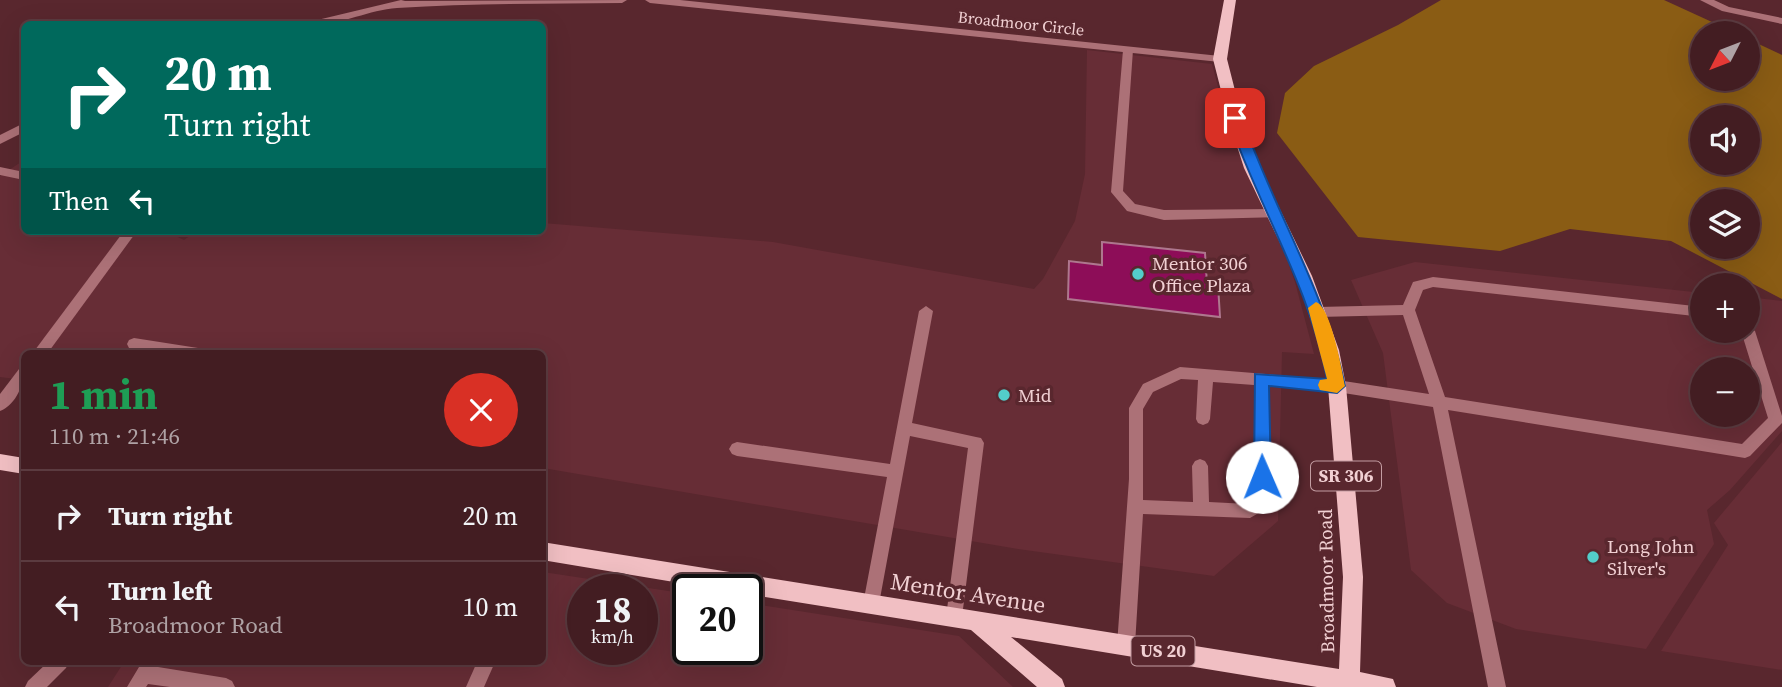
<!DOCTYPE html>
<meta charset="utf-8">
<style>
:root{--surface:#431d22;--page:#4d2a2f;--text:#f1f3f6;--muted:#afa2a5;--line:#5b3b40}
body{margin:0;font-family:"Source Serif 4",serif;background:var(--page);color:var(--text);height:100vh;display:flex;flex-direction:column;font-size:26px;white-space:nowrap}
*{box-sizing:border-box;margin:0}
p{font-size:23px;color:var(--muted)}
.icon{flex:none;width:38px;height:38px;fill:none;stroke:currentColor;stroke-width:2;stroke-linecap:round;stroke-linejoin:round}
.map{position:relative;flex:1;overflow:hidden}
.side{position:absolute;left:21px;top:350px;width:525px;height:315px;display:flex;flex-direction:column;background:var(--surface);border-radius:10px;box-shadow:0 7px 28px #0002,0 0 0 2px var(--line)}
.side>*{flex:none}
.guide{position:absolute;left:21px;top:21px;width:525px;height:214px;border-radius:10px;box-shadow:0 7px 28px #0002,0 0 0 2px var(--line);background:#00695c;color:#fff;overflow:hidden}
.needle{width:46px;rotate:228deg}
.tools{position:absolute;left:1690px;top:21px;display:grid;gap:14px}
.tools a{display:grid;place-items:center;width:70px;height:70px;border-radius:50%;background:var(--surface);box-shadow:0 7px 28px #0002,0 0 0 2px var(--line);font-size:35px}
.speed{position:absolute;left:567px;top:574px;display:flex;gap:14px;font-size:35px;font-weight:700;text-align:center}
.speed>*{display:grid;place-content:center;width:91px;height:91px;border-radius:50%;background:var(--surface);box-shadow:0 7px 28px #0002,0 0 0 2px var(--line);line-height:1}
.speed small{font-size:18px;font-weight:400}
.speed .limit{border:4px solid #111;border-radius:10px;background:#fff;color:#111}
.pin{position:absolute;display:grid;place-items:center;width:60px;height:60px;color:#fff;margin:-30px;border-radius:14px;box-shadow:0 4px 10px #0006}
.me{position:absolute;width:77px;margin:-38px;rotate:359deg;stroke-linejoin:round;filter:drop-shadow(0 0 5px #0008)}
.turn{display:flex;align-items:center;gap:24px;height:147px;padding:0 28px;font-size:32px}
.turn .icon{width:91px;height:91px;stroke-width:2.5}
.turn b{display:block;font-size:49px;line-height:60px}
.then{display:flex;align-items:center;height:66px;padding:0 28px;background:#0003;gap:14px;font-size:26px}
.round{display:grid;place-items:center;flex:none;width:74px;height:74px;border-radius:37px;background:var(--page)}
.overview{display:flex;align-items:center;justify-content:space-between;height:119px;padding:0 28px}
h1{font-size:42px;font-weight:700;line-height:52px;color:#1e9e55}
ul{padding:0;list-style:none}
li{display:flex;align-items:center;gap:21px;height:91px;padding:0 28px;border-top:2px solid var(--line)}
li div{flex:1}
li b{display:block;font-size:26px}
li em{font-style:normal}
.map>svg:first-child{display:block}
</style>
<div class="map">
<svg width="1782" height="687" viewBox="0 0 1782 687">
<rect width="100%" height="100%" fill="#59272e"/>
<!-- built -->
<g fill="#672d36" fill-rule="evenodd">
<path d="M1087 50 1212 64 1227 121 1253 188 1277 230 1295 282 1314 354 1282 352 1278 521 1214 576 1018 549 543 468 542 354H24V380L0 377V176L24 160V231H165L184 240 197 231H542L543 223 773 242 1034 289 1043 279 1075 221 1085 174Z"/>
<path d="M1415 262 1703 293V331H1748V297L1782 301V431L1730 490 1707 510 1714 544 1646 649 1516 629 1447 603 1411 570 1383 353 1351 280ZM1703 369H1748V415H1703Z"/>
<path d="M1782 442V670L1661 651 1728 545 1714 523Z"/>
<path d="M543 572 688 594V649H747V603L959 636 1013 687H108L124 662H542ZM583 590H642V649H583Z"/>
</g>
<!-- forest -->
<path fill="#8a5c14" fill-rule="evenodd" d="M1441 0H1664L1736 33H1703V79H1748V39L1782 55V299L1671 241 1570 229 1500 251 1358 237 1277 133 1285 93 1314 66 1398 25ZM1748 117V163H1703V117ZM1748 201V247H1703V201Z"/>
<!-- building -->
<path fill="#8d0d58" stroke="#ae778e" stroke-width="2" d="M1102 242 1205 253 1207 284 1218 285 1220 317 1068 299 1069 261 1102 265Z"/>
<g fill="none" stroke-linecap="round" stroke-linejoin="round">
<!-- service -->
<g fill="#ac7177" fill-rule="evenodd">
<path d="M1700 0H1714L1729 7 1782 18V24L1722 11Z"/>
<path d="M1128 47 1133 50 1123 191 1135 204 1164 210 1276 209 1280 211 1282 214 1280 217 1164 220 1127 211 1111 192 1123 50Z"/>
<path d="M0 167 24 172V180L0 175Z"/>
<path d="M124 231H137L47 354H32Z"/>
<path d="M1433 277 1703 307V317L1433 287 1423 290 1415 310 1445 397 1742 444 1768 418 1741 331H1748V326L1755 331 1782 416V423L1750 456 1745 458 1448 410 1506 687H1488L1433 407 1337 392 1268 386 1271 502 1269 507 1250 518 1143 514 1135 645 1132 651 1126 654 1120 651 1117 645 1129 479V408L1143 384 1180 367 1337 380 1429 394 1403 315 1318 317 1311 312 1318 307 1403 305 1413 282ZM1181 379 1198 380 1196 419 1198 423 1203 425 1208 423 1210 419 1213 382 1254 385 1255 499 1248 504 1209 502 1208 466 1205 461 1200 459 1195 461 1192 466 1193 502 1143 500V409L1153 392Z"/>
<path d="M926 306 933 311 912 423 976 437 981 438 984 443 962 617 960 623 954 625 948 623 946 617 968 448 910 436 879 604 877 610 871 612 865 610 863 604 887 477 737 456 732 454 729 449 732 444 737 442 890 464 919 311Z"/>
<path d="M134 338 198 348 205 354C180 354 153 356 129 348L127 344 129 340Z"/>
<path d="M24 367C25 383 16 405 0 411V394L19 369Z"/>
<path d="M48 662H69L66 668 47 687H25L28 681Z"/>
<path d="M142 662H161L158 667 226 678 232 681 235 687H170L148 684 146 687H127Z"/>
<path d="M477 662H495L484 687H466Z"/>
</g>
<!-- minor -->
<g fill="#ac7177" fill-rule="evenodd">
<path d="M401 0 405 1 627 0 622 3C547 4 472 3 397 8 367 10 338 27 308 24L309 22Z"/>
<path d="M645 0H680L1220 56 1225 59 1220 62 650 3Z"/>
<path d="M24 123V132L0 144V135Z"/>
</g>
<!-- primary -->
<g fill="#f1bfc3" fill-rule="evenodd">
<path d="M1224 0H1236L1227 59 1242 118 1260 168 1312 276 1339 350 1346 386 1363 577 1360 672 1393 679 1396 687H1317L1011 637 1062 679 1065 687H1037L971 630 747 594V590H722L542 560V542L1339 669 1343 577 1328 386 1321 350 1296 276 1244 168 1228 118 1213 59Z"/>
<path d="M0 454 24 458V474L0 470Z"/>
</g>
</g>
<!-- route -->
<path fill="#1a73e8" stroke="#114b97" stroke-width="2" d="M1235 114 1242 118C1273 209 1326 291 1345 386L1337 393 1269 386 1271 477 1262 485 1254 477 1255 374 1327 379C1310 287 1258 206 1228 118Z"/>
<!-- slow -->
<path fill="#f59e0b" d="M1316 302C1331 307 1342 370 1345 386L1337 393 1320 390 1318 385 1320 380 1327 379 1308 308Z"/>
<!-- markers -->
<g fill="#53cdca" stroke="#59272e" stroke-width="2.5">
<circle cx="1138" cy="274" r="7"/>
<circle cx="1004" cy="395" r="7"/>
<circle cx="1593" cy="557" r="7"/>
</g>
<g text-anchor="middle" stroke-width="7" stroke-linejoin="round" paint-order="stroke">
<!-- far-street labels -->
<g font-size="16" fill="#f1d0d3" stroke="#59272e">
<text transform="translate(1021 23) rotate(6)" y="6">Broadmoor Circle</text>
</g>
<!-- shield labels -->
<g fill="#59272e" stroke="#c39da2" stroke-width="2">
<rect x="1311" y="461.5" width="70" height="29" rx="5"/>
<rect x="1131.5" y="636.5" width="63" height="29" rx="5"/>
</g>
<g font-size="18" font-weight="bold" fill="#f1d0d3">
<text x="1346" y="482">SR 306</text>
<text x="1163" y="657">US 20</text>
</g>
<!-- poi labels -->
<g font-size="19" fill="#f1d0d3" stroke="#59272e" text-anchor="start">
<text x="1152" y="270">Mentor 306<tspan x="1152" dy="22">Office Plaza</tspan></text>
<text x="1018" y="402">Mid</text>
<text x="1607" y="553">Long John<tspan x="1607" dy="22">Silver's</tspan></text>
</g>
<!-- street labels -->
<g font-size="19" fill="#f1d0d3" stroke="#59272e">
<text transform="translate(1326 581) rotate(-91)" y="7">Broadmoor Road</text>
</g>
<!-- near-street labels -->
<g font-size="23" fill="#f1d0d3" stroke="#59272e">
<text transform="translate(968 593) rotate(9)" y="8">Mentor Avenue</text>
</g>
</g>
</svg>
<div class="tools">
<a><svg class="needle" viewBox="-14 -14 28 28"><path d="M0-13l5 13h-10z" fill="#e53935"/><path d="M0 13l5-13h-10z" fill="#afa2a5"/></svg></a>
<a><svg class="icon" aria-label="sound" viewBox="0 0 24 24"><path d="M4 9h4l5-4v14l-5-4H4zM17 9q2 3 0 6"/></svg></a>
<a><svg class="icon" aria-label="layers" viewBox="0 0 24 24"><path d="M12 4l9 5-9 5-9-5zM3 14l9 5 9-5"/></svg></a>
<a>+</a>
<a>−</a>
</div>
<div class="speed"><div>18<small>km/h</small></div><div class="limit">20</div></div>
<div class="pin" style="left:1235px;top:118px;background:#d93025"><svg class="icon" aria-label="arrive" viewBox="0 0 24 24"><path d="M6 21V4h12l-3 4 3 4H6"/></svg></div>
<svg class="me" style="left:1262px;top:477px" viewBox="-20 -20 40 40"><circle r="19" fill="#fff"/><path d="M0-13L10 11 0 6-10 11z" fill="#1a73e8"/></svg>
<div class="guide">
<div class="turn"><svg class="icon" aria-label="right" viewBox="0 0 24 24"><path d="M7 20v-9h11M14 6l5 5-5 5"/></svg><div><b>20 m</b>Turn right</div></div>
<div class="then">Then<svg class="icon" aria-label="left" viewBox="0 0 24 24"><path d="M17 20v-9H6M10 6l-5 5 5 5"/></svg></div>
</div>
<section class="side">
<div class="overview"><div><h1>1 min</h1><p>110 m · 21:46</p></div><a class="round" style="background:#d93025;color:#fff"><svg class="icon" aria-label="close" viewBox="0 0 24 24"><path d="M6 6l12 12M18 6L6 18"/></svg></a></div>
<ul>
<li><svg class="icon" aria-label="right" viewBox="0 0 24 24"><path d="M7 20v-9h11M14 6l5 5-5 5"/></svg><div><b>Turn right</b></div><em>20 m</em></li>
<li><svg class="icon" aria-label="left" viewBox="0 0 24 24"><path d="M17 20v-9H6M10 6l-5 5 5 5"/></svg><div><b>Turn left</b><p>Broadmoor Road</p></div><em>10 m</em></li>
</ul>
</section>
</div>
